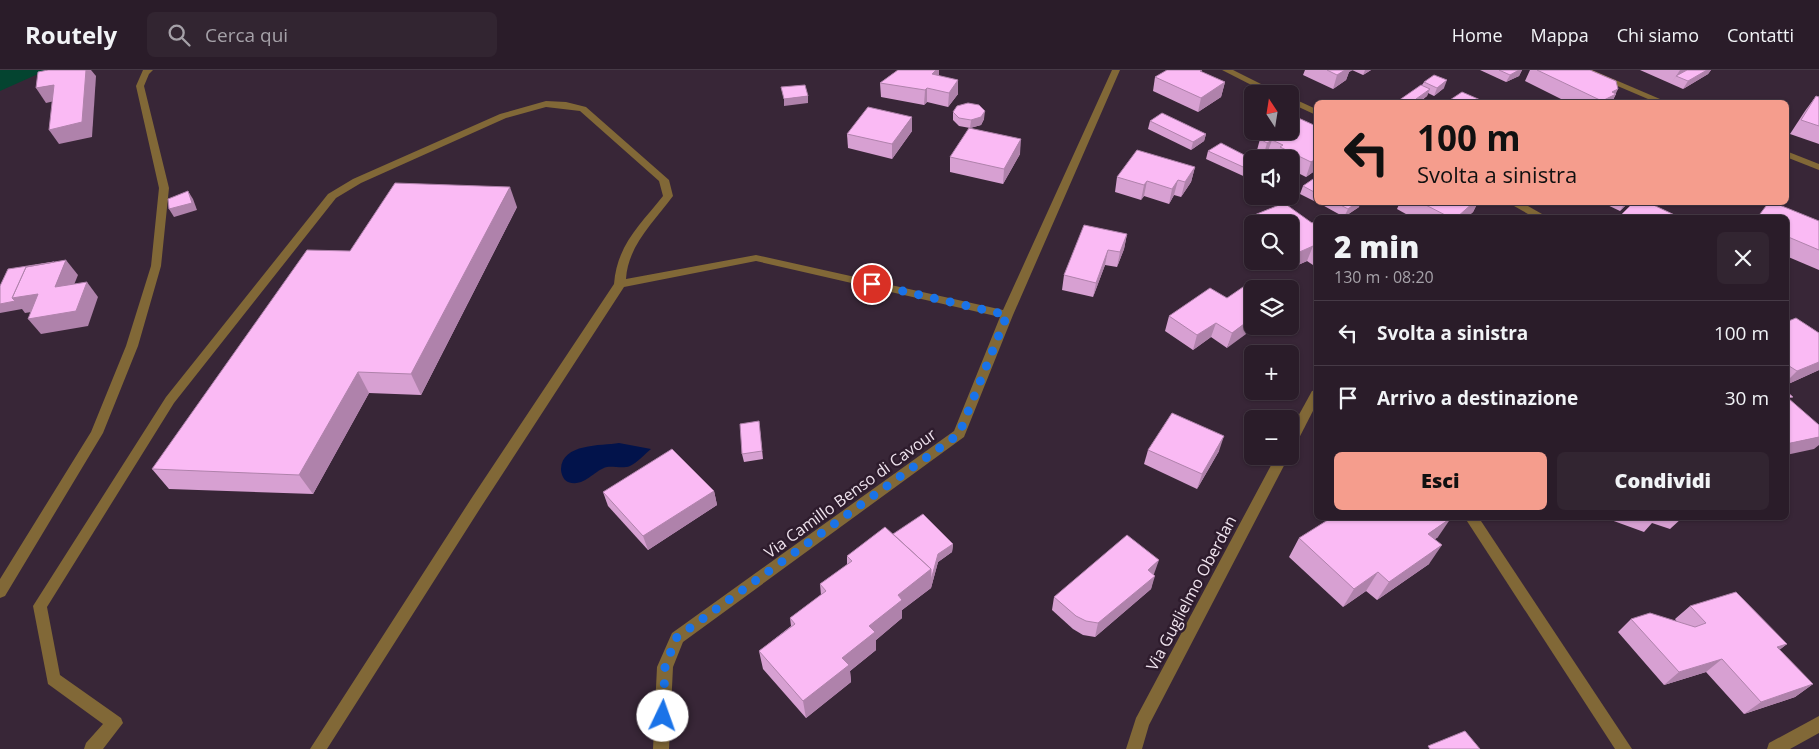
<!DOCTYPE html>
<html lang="it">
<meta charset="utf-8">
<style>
:root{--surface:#2a1c29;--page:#322531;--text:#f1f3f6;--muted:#a5a1a8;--line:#463a46;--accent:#f59d8d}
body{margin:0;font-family:"Open Sans",sans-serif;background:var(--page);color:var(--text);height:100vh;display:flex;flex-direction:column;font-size:19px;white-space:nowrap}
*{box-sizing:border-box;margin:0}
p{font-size:16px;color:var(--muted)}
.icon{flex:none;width:28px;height:28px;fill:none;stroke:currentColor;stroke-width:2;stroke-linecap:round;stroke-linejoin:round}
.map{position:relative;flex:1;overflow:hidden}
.sheet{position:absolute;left:1314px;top:145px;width:475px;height:305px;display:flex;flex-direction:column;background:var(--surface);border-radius:8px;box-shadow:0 1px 4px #0004,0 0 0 1px var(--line)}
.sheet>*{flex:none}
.guide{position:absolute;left:1314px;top:30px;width:475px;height:105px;border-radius:8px;box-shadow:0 1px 4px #0004,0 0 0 1px var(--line);background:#f59d8d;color:#111;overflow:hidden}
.needle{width:32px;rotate:348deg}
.fabs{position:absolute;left:1244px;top:15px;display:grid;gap:10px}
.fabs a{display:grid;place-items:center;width:55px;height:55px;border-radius:8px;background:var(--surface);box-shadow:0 1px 4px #0004,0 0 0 1px var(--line);font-size:25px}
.pin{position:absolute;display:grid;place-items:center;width:42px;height:42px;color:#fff;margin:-21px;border:2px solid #fff;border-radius:50%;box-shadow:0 1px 5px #0007}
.me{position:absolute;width:55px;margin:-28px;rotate:3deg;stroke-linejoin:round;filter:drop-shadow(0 0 4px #0008)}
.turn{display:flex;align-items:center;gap:18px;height:105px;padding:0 20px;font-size:22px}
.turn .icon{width:65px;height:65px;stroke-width:2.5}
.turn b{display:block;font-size:35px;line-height:42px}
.round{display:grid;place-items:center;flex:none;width:52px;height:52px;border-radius:8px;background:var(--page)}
.headline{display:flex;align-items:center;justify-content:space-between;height:85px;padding:0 20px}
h1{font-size:30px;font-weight:800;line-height:38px}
.button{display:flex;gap:10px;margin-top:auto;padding:10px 20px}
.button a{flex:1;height:58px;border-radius:8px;background:var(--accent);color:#111;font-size:20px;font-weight:800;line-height:58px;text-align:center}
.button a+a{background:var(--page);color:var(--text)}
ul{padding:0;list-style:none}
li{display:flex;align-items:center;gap:15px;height:65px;padding:0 20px;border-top:1px solid var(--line)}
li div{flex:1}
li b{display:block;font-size:19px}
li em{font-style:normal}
header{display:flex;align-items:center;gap:30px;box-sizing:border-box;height:70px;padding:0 25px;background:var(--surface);border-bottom:1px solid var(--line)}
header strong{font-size:24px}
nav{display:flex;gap:28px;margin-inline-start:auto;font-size:18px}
.search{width:350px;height:45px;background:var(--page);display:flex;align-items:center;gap:12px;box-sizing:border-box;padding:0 18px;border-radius:8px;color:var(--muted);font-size:19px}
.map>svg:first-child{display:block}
</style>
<header>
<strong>Routely</strong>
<div class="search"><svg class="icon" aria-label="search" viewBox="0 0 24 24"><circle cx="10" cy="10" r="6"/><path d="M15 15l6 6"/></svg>Cerca qui</div>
<nav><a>Home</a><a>Mappa</a><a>Chi siamo</a><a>Contatti</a></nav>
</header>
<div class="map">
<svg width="1819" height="679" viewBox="0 0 1819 679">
<rect width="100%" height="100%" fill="#382637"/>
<!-- green -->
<path fill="#044430" d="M0 0H47L0 21Z"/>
<!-- water -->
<path fill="#02134b" d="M619 373 651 379C645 384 637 393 630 396 623 399 614 396 607 397 594 400 584 418 568 412 563 410 561 403 561 399 562 373 601 376 619 373Z"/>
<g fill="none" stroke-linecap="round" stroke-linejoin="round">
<!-- minor -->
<g fill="#816837" fill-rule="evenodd">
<path d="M143 0H153L149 4 144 16 169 118 161 196 138 276 103 363 5 526 0 528V509L91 362 126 276 151 196 159 118 136 16Z"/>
<path d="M1112 0H1120L1013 245 964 367 683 572 673 597 669 679H653L657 597 672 563 954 361 1000 247 756 191 624 217 481 437 327 679H310L471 429 614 214C617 175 640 155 663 126L659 111 580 41 546 37 506 48 361 113 336 128 174 333 47 537 60 605 121 648 123 653 103 679H84L86 673 103 654 48 614 33 536 166 327 328 124 353 109 500 44 546 31 566 32 586 37 669 110 673 126C654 152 628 175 626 209L756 185 1003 240Z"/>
<path d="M1222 0H1233L1281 24H1269Z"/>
<path d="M1580 0H1592L1667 32H1655Z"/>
<path d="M1290 27 1316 39V45L1290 33Z"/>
<path d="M1786 81 1819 94V100L1786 87Z"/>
<path d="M1507 132H1521L1549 148H1535Z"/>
<path d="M1316 320V335L1295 376 1290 378V361L1312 321Z"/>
<path d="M1276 386H1289L1149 655 1142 679H1126L1136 648Z"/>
<path d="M1465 448H1479L1632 679H1615Z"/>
<path d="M1819 646V663L1790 679H1767L1769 673Z"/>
</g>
</g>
<!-- wall -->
<g fill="#d7a0d2">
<path d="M898 0H939V6L958 10V24L948 37 927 32 924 35 881 27 880 13Z"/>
<path d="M1305 0H1371L1363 5 1352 0 1349 2 1346 10 1333 19 1303 5Z"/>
<path d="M1480 0H1522L1519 6 1506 12Z"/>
<path d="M1530 0H1590L1616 24 1612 32H1567L1525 11Z"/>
<path d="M1640 0H1711L1708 4 1683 19Z"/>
<path d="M1202 2 1225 12 1221 27 1198 42 1153 21 1155 7Z"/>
<path d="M1424 12 1444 18 1434 26 1428 23 1427 26 1421 31 1425 32H1397L1398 31 1422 15Z"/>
<path d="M1816 26 1819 27V74L1790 64 1805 41Z"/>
<path d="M953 42 984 49 981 55 970 58 959 56 953 50Z"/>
<path d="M1150 51 1206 64 1204 71 1191 80 1148 59Z"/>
<path d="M912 61 892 89 848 78 847 64Z"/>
<path d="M1290 61 1316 100 1306 107 1292 100 1290 106V89H1276L1267 84 1263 87 1256 84 1260 69Z"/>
<path d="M1208 81 1252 89V110L1206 89Z"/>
<path d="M1020 84 1003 114 950 102V87Z"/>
<path d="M1195 97 1191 112 1181 127 1174 125 1169 134 1144 126 1141 130 1115 122 1117 107Z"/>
<path d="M1316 107V132L1300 124 1303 116Z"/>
<path d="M1317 132H1360L1359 137 1344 147Z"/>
<path d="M1400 132H1478L1473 142 1466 148H1413L1397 139Z"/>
<path d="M1601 132H1629L1620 141Z"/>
<path d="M517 137 421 325 369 323 313 424 169 419 152 399 350 181Z"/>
<path d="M1247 148 1312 153 1316 151V197L1307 191 1289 199 1280 191H1290V154H1252V170L1243 163Z"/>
<path d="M1786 148 1819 151V200L1786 186Z"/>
<path d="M1127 164 1124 179 1117 197 1105 195 1093 227 1062 220 1064 205Z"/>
<path d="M1252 219 1227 278 1211 267 1193 280 1165 261 1169 246 1227 228Z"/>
<path d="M1786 252 1819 263V300L1786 315Z"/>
<path d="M759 351 763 389 744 392 742 384Z"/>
<path d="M1148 380 1219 381 1197 419 1144 394Z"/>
<path d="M714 421 717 435 648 480 608 436 603 422Z"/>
<path d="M1609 448H1682L1670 459 1652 453 1644 462 1611 450Z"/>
<path d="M893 464 953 474 952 482 938 492 931 518 902 540V548L876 570V580L850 601 851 612 806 648 763 599 759 581 791 556 790 548 821 525 820 514 847 495V486Z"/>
<path d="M1438 467 1435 469 1429 494 1377 530 1366 521 1343 537 1289 487 1299 468Z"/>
<path d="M1154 505 1151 519 1095 567 1083 565 1073 559 1052 540 1054 527Z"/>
<path d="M1690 536 1787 574 1779 580 1813 614 1795 627 1744 644 1706 602 1664 615 1618 562 1631 549 1677 552 1675 549Z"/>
</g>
<!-- shaded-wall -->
<g fill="#af82ab">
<path d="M86 0H91L96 6 92 67 59 74 49 60Z"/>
<path d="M936 0H939V10L932 4Z"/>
<path d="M1343 0H1353L1349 2 1346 10 1333 19 1337 5Z"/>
<path d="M1365 0H1371L1363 5Z"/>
<path d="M1519 0H1522L1519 6 1506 12 1510 5Z"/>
<path d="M1680 0H1694L1676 6 1671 14Z"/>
<path d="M1707 0H1711L1708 4 1683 19 1688 11Z"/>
<path d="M958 10V24L948 37 949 23Z"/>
<path d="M1447 10 1444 18 1434 26 1437 18Z"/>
<path d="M1225 12 1221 27 1198 42 1201 28Z"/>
<path d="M54 15 63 29 46 33 36 18Z"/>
<path d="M927 18V32L924 35 925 20Z"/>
<path d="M1430 19 1427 26 1418 32 1416 29Z"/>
<path d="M1618 19 1612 32H1602L1612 22Z"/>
<path d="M808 26V33L784 36V29Z"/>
<path d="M985 41 984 49 981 55 970 58 971 50Z"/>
<path d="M912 47V61L892 89V74Z"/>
<path d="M1206 64 1204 71 1191 80 1193 72Z"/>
<path d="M1021 69 1020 84 1003 114 1004 99Z"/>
<path d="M1272 70 1267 84 1263 87 1267 73Z"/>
<path d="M1316 89V100L1306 107 1311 92Z"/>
<path d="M1195 97 1191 112 1181 127 1185 112Z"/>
<path d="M1178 110 1174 125 1169 134 1172 119Z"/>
<path d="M1147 111 1144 126 1141 130 1144 115Z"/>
<path d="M510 117 517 137 421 325 411 304Z"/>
<path d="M188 121 193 129 197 140 174 147 169 139Z"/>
<path d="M1357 132H1360L1359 137 1344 147 1348 139Z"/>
<path d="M1474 132H1478L1473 142 1466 148H1456Z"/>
<path d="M1626 132H1629L1620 141 1625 133Z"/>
<path d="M1127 164 1124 179 1117 197 1120 182Z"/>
<path d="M1313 176 1307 191 1289 199 1295 184Z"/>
<path d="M1108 180 1105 195 1093 227 1096 213Z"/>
<path d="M66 190 78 205 67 232 55 217Z"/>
<path d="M54 192 61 199 38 224 51 239 25 243 22 239 0 243V234L12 228Z"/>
<path d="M87 212 98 227 88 256 41 264 28 249Z"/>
<path d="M1252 248V256H1257L1227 278 1232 263Z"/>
<path d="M1216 253 1211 267 1193 280 1197 265Z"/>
<path d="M1819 292V300L1786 315V312L1797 301Z"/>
<path d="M358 302 369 323 313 424 299 405Z"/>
<path d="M1224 366 1219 381 1197 419 1202 404Z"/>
<path d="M1819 367V375L1814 379 1786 385V374Z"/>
<path d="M714 421 717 435 648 480 643 466Z"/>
<path d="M1451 448 1438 467 1416 483 1428 464Z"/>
<path d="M953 474 952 482 938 492 931 518 902 540V548L876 570V580L850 601 851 612 806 648 803 631 842 588 869 556 898 525 938 484Z"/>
<path d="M1442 475 1429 494 1377 530 1389 512Z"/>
<path d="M1159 490 1154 504 1144 513 1148 500Z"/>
<path d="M1378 502 1366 521 1343 537 1354 519Z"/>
<path d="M1155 506 1151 519 1095 567 1098 553Z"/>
<path d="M1787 574 1770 587 1777 577Z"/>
<path d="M1722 589 1706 602 1664 615 1679 602Z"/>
<path d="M1813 614 1795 627 1744 644 1761 632Z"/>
</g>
<!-- building -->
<g fill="#fabaf4" stroke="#af82ab">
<path d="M48 0H86L82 52 49 60 54 15 36 18 38 2Z"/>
<path d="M898 0H936L932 4 958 10 949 23 927 18 925 20 880 13Z"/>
<path d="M1167 0H1202L1200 1 1225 12 1201 28 1155 7Z"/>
<path d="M1327 0H1345L1337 5Z"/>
<path d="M1499 0H1519L1510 5Z"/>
<path d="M1537 0H1590L1616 11 1618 19 1612 22 1616 24 1602 31Z"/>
<path d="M1687 0H1707L1688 11 1676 6Z"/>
<path d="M1434 5 1447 10 1437 18 1424 12Z"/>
<path d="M805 15 808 26 784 29 781 17Z"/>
<path d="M1421 15 1430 19 1416 29 1425 32H1401L1398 31Z"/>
<path d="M1462 22 1485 32H1447Z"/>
<path d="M1816 26 1819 27V56L1801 50Z"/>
<path d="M968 33 979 35 985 41 981 47 971 50 959 48 953 42 957 36Z"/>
<path d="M868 37 912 47 892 74 847 64Z"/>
<path d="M1162 43 1206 64 1193 72 1150 51Z"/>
<path d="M1294 46 1316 56V58L1314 59 1316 61V89L1311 92 1280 77 1283 75 1272 70 1267 73 1260 69 1272 61H1290V49Z"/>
<path d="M969 58 1021 69 1004 99 950 87Z"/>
<path d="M1221 73 1252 89V101L1208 81Z"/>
<path d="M1137 80 1195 97 1185 112 1178 110 1172 119 1147 111 1144 115 1117 107Z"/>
<path d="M1316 107V123L1303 116Z"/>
<path d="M395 113 510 117 411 304 358 302 299 405 152 399 307 180 350 181Z"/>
<path d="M188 121 192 133 169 139 168 129Z"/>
<path d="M1335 132H1357L1348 139Z"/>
<path d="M1420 132H1474L1456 148H1451Z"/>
<path d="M1634 132H1647L1681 148H1618Z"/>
<path d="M1769 132H1772L1819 151V180L1786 166V148H1757Z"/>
<path d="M1284 133 1312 153 1316 151V178L1313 176 1295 184 1290 180V154H1255L1247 148Z"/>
<path d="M1084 155 1127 164 1120 182 1108 180 1096 213 1064 205Z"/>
<path d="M66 190 55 217 87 212 76 241 28 249 38 224 12 228 26 197Z"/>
<path d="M54 192 26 197 12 228 15 231 0 234V216L8 199Z"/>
<path d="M1246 215 1252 219V248L1232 263 1216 253 1197 265 1169 246 1210 218 1227 228Z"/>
<path d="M1796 248 1819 263V292L1797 301 1786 294V252Z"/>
<path d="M1786 321 1793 327 1788 328 1819 355V367L1786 374Z"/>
<path d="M1172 343 1224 366 1202 404 1148 380Z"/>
<path d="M759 351 762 381 742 384 740 354Z"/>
<path d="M672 379 714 421 643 466 603 422Z"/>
<path d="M923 444 953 474 938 484 931 510V499L893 464Z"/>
<path d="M1331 448H1451L1428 464 1442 475 1389 512 1378 502 1354 519 1299 468Z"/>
<path d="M885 457 931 499 898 525 902 530 869 556 875 562 842 588 849 595 803 631 759 581 795 554 790 548 826 521 820 514 852 491 847 486Z"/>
<path d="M1127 465 1159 490 1148 500 1155 506 1098 553 1086 551 1076 546 1054 527Z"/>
<path d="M1736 522 1787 574 1777 577 1813 614 1761 632 1722 589 1679 602 1631 549 1650 543 1695 557 1706 553 1690 536Z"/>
<path d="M1465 661 1480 679H1430L1428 676Z"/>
</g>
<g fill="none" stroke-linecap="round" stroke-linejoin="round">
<!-- route -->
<path stroke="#1a73e8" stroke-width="9" stroke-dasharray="0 16.2" d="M663 646 665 597 676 568 959 364 1007 245 872 214"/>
</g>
<g text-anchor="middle" stroke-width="5" stroke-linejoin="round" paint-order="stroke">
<!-- street labels -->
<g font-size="16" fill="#efe3ee" stroke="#2e1c2d">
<text transform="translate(850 423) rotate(-36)" y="6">Via Camillo Benso di Cavour</text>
<text transform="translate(1191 523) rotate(-62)" y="6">Via Guglielmo Oberdan</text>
</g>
</g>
</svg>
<div class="fabs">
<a><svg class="needle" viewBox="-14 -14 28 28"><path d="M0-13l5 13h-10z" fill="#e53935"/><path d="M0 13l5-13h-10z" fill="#a5a1a8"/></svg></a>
<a><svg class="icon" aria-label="sound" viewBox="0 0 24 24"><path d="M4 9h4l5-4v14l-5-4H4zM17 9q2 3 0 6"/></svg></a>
<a><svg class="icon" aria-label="search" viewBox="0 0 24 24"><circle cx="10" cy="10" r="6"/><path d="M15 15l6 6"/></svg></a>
<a><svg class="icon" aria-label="layers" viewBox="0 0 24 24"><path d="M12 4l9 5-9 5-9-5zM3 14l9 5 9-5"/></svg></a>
<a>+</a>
<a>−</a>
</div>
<div class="pin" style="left:872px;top:214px;background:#d93025"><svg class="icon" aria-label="arrive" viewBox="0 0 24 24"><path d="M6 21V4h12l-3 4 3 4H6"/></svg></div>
<svg class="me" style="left:663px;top:646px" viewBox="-20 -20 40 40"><circle r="19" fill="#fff"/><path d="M0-13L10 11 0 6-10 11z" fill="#1a73e8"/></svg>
<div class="guide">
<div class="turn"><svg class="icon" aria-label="left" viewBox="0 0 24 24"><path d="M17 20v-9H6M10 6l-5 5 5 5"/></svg><div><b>100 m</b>Svolta a sinistra</div></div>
</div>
<section class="sheet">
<div class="headline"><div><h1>2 min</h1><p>130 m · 08:20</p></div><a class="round"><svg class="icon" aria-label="close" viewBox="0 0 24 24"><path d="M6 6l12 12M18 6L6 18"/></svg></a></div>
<ul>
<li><svg class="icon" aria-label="left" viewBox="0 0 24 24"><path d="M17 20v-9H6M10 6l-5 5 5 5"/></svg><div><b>Svolta a sinistra</b></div><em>100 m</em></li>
<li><svg class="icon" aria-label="arrive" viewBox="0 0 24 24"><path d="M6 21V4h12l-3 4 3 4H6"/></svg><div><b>Arrivo a destinazione</b></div><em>30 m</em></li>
</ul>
<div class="button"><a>Esci</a><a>Condividi</a></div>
</section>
</div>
